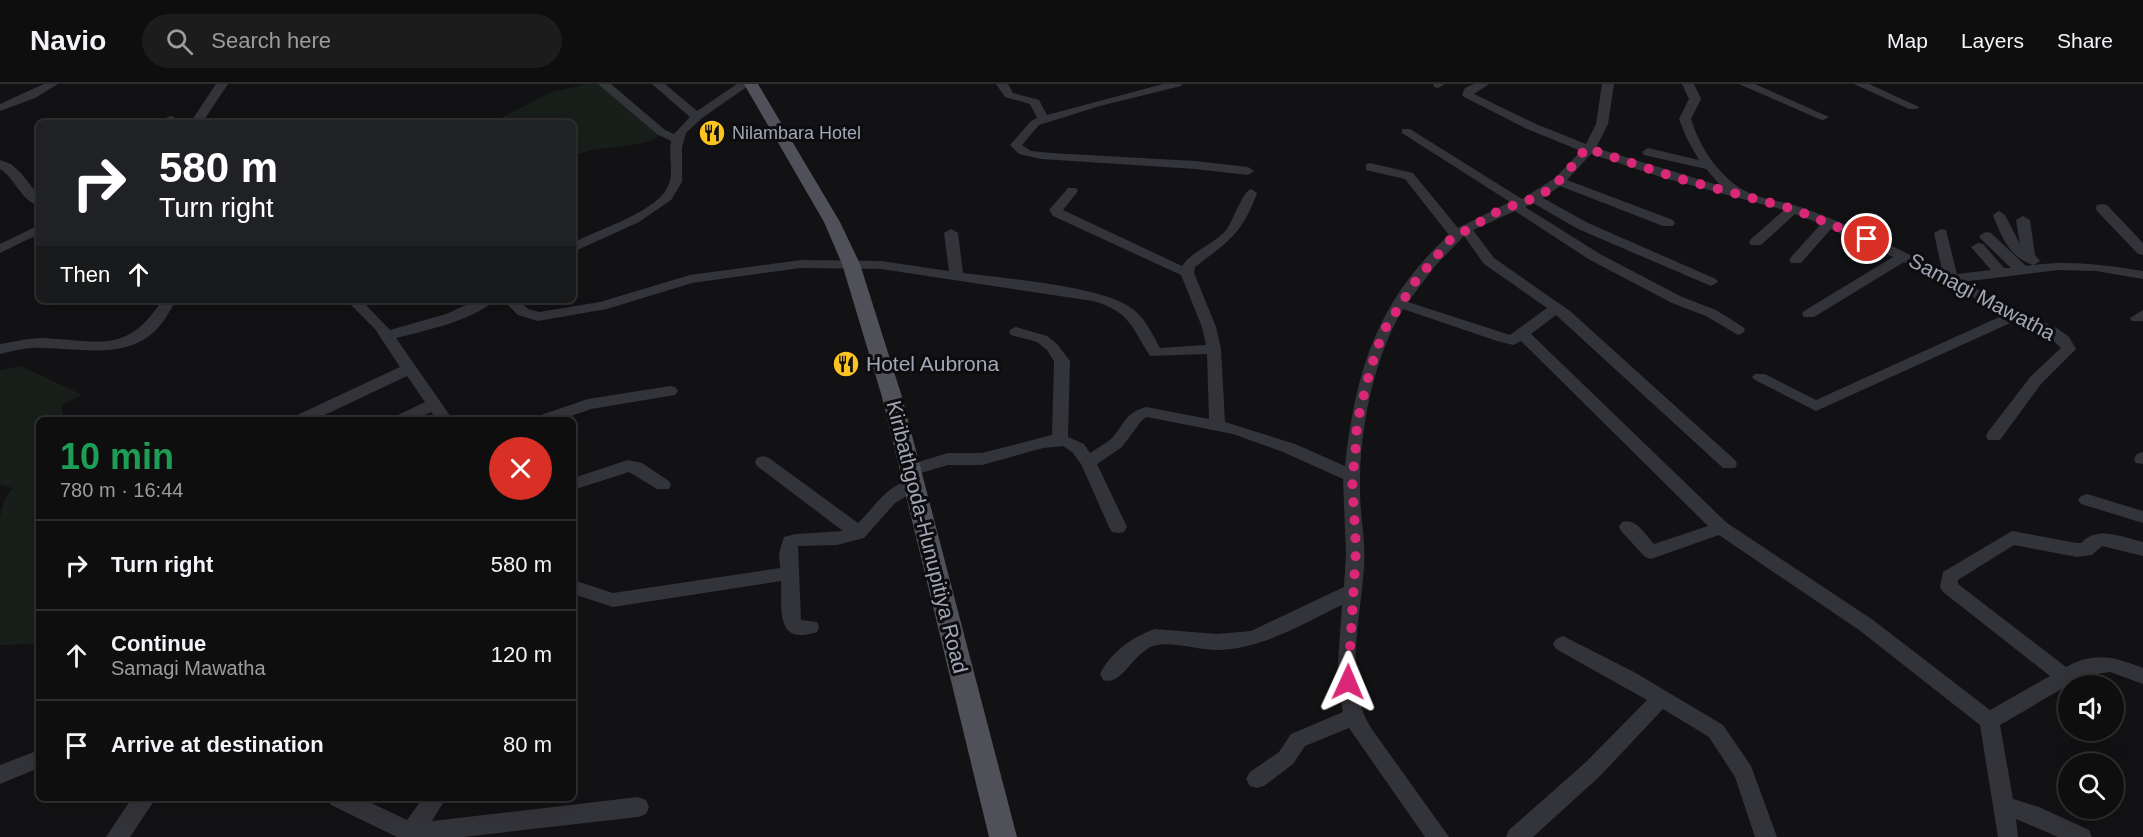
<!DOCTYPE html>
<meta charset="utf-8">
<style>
:root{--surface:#0e0e0f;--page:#1c1c1d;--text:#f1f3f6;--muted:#9b9c9e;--line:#2e2e2f}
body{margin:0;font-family:Helvetica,sans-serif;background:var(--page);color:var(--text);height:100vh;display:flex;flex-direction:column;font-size:22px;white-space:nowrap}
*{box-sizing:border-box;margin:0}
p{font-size:20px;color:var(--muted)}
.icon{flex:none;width:33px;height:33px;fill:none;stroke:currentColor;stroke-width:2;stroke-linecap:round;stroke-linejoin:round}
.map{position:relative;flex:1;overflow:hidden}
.details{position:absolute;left:36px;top:333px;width:540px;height:384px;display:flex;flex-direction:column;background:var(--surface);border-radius:9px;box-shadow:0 6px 24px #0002,0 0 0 2px var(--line)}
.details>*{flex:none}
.guide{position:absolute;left:36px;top:36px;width:540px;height:183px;border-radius:9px;box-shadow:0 6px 24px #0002,0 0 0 2px var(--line);background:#202124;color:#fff;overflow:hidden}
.tools{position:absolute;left:2058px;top:591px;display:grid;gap:12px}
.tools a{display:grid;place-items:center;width:66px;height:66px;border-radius:50%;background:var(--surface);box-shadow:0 6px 24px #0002,0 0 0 2px var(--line);font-size:30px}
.pin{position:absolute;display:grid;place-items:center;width:51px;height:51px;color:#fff;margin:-26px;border:3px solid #fff;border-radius:50%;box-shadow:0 2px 6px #0007}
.me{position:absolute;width:66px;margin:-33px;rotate:1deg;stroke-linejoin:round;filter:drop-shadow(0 0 4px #0008)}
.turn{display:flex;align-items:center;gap:21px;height:126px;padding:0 24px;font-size:27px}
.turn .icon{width:78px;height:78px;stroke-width:2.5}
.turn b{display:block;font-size:42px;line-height:51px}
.then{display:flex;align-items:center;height:57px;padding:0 24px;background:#0003;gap:12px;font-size:22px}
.round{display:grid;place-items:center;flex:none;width:63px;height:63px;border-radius:32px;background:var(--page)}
.headline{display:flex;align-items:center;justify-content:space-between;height:102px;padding:0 24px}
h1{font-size:36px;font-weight:800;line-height:45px;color:#1e9e55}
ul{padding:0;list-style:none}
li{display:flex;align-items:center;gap:18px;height:90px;padding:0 24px;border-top:2px solid var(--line)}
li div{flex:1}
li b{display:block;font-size:22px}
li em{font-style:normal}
header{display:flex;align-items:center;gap:36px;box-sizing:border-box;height:84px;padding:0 30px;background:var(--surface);border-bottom:2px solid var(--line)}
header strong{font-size:28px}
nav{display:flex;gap:33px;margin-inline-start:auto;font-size:21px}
.search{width:420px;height:54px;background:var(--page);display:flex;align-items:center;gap:15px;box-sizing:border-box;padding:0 21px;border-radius:33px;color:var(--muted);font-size:22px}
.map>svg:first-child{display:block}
</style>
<header>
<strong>Navio</strong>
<div class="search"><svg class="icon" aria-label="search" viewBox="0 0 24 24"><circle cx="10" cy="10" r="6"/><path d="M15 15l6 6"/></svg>Search here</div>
<nav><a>Map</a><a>Layers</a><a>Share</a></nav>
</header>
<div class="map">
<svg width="2143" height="753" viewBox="0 0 2143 753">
<rect width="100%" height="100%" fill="#121214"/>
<!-- green -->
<g fill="#181f1a">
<path d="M589 0H604L664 50C637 66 602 60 573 72V39H491L552 8Z"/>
<path d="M21 282 82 311 62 321 64 336H39V560L0 561V432L5 415 13 404 0 401V286Z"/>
</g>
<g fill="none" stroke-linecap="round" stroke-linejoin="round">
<!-- minor -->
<g fill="#333439" fill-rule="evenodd">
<path d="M44 0H58L35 14 0 27V20Z"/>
<path d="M216 0H228L202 39H190Z"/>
<path d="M598 0H611L665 46 674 50 690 33 652 0H665L697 27 737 0H751L702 34 686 49 682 63V98L671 116 639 138 573 168V159C598 145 659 128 669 100 674 86 668 72 671 57L657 50Z"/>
<path d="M996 0H1008L1013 9 1039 16 1047 31 1163 0H1183L1181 2 1100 22 1039 41 1022 61 1031 67 1051 69 1195 77 1248 83 1254 87 1248 91 1195 85 1041 75 1019 70 1010 61 1031 37 1037 34 1030 20 1005 13Z"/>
<path d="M1433 0H1445L1438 4 1434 3Z"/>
<path d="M1474 0H1489L1474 10 1536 40 1586 60 1596 40 1602 0H1614L1608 40 1596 64 1721 102 1706 85 1644 71 1642 68 1648 64 1699 76 1687 55 1679 35 1689 15 1682 0H1694L1701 15 1691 35C1699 61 1715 86 1737 102 1756 116 1782 116 1803 124 1851 141 1897 165 1942 186L1934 149 1941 145 1946 146 1957 190 1991 186 1971 163 1978 159 1983 160 2004 184H2011L1981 155 1979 152 1986 148 1991 149 2026 182 2033 181C2010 174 2001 152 1993 131L1999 127 2005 131 2020 160 2016 136 2023 132 2030 136 2035 171 2040 177 2034 181C2072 176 2106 181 2143 187V195L2096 187 2058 186 1962 198 2058 245 2069 253 2076 265 2041 300 2000 356H1988L1986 352 1988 348 2031 292 2061 264 2048 251 2017 236 1816 327 1755 296 1752 293 1755 290H1765L1816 316 2006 230 1904 178 1814 233H1804L1802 230 1804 227 1893 173 1831 145 1801 179H1791L1789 176 1791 173 1821 140 1795 130 1761 161H1751L1749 158 1751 155 1784 126 1664 94 1591 70 1567 96 1673 136 1675 139 1673 142H1663L1560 102 1543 114 1588 139 1716 195 1718 198 1711 202 1578 145 1533 119 1525 123 1600 170 1682 213 1716 226 1743 243 1745 246 1743 249 1738 251 1706 232 1672 219 1590 176 1515 127 1473 146 1494 174 1570 227 1735 376 1737 380 1735 384H1723L1556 231 1531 250 1727 439 1873 536 1990 626 2050 592 1943 508 1940 503 1943 488 2012 447 2077 459H2081C2098 441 2122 453 2143 458V472L2102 462 2092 471 2077 473 2014 461 1958 496V500L2066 583C2095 567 2115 573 2143 584V600L2110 588 2084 592 2000 641 2013 715 2039 723 2089 746 2092 753H2058L2016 735 2018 753H1998L1980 641 1859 546 1719 451 1651 475 1645 473 1622 448 1619 443 1622 438C1636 434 1645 450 1654 460L1708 442 1521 257 1513 261 1497 257 1403 225C1373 275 1359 348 1360 406 1360 432 1366 457 1364 483 1361 533 1343 599 1371 644L1449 753H1425L1349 644 1305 662 1293 680 1264 702 1257 704 1250 702 1246 695 1250 688 1279 668 1291 650 1343 628 1337 593 1342 521C1302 540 1263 565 1217 566 1198 566 1176 558 1157 561 1134 565 1123 603 1103 596L1100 590C1111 568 1132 553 1155 545L1217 550 1251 547 1344 503 1346 470 1343 395 1283 368 1233 350 1147 333 1142 336 1122 363 1097 380 1127 443 1124 448 1118 449 1112 448 1109 443 1081 380 1072 368 1063 362 1043 364 982 381H948L911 392 905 390 903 386 905 382 948 369H982L1052 351 1054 277 1047 266 1037 258 1011 251 1009 248 1011 245 1016 243 1047 252 1057 260 1070 277 1068 353 1084 360 1090 369C1097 364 1105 360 1111 355 1125 341 1124 329 1146 323L1209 335 1207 270 1150 272C1131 242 1130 228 1093 217L881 185 801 184 692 199 607 225 538 237 518 231 503 216H518L528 225 539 228 600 218 690 191 801 176 881 177 949 187 944 149 951 145 958 149 963 189C1002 194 1107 202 1134 226 1146 236 1153 251 1160 264L1206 261 1202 243 1181 191 1053 132 1049 126 1068 104H1076L1078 107 1063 126 1182 182C1193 166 1215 160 1227 145 1233 136 1243 107 1251 105L1257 109C1242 150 1229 157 1195 183L1194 189 1216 243 1221 265 1225 338 1295 360 1345 382C1355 289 1377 216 1449 151L1405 95 1366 86V80L1370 79 1413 89 1458 144 1510 118 1402 49V45H1410L1522 115 1555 94 1581 67 1527 45 1464 13 1462 11 1465 4ZM1464 152 1484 180 1547 224 1510 251 1408 218 1435 182Z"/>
<path d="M1739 0H1755L1829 33 1823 36 1819 35Z"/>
<path d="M1854 0H1869L1919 23 1917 25H1909Z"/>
<path d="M170 32 174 33V37L156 39Z"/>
<path d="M313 34 317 35V39H299Z"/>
<path d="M0 76 11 80 21 89 39 112V122C21 117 15 94 0 85Z"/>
<path d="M2102 120 2107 121 2143 159V171L2138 170 2097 127 2096 124 2097 121Z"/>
<path d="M39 141V150L0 169V160Z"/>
<path d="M162 216H176C170 227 164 238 155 247 124 276 79 264 42 264 28 263 14 267 0 270V260C14 258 28 254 42 254 97 256 127 272 162 216Z"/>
<path d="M346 216H361L390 246 446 230 477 216H494C478 235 421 248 396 254L453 336H437L431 328 415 336H394L396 332 425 318 407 292 314 336H293L295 332 400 283 375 245Z"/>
<path d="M2143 226V237H2132L2130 234Z"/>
<path d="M670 302 675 303 678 307 675 311 591 325 560 336H536L538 332 588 315Z"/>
<path d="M2143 368V380L2136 379 2134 375 2137 370Z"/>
<path d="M763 372 769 374 858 439C878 420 884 403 914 394L920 396 922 400 920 404 895 419 864 454 837 461 798 462 801 536 817 538 819 543 817 548C775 562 782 526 781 497L613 523 573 510V496L613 509 780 484 779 469 784 453 796 450 843 447 757 382 755 378 757 374Z"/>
<path d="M628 376 642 379 669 397 671 401 669 405H657L629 388 573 406V394Z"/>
<path d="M2087 410 2143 427V439L2081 420 2078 416 2081 412Z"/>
<path d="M1563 552 1634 588 1723 641 1751 682 1777 753H1755L1735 693 1709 653 1663 625 1600 692 1533 753H1506L1509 746 1586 678 1647 616 1556 565 1553 560 1556 555Z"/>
<path d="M39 666V684L0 700V681Z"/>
<path d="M638 713 646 716 649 723 646 730 638 733 463 753H397L331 721 328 714H361L407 736 423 714H446L432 737Z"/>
<path d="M132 714H156L130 753H106Z"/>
</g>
<!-- major -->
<path fill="#4f5058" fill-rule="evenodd" d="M744 0H758L840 138 860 180 902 313 1017 753H989L882 313 842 180 824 138Z"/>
</g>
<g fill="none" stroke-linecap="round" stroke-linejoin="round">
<!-- route -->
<path stroke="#db2777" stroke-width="10" stroke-dasharray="0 18" d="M1348 598 1356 465 1352 392 1355 375 1357 339 1370 286 1383 248 1415 198 1450 156 1500 126 1527 117 1549 106 1566 90 1586 64 1677 94 1793 125 1867 155"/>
</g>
<!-- icons -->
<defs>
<symbol id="restaurant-disc" viewBox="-11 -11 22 22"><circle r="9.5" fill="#fdc321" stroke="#0d0d0f"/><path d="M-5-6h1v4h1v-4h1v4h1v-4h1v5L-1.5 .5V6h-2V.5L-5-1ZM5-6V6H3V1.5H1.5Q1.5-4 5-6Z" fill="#111"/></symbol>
</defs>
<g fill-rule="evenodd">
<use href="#restaurant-disc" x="697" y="34" width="30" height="30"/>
<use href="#restaurant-disc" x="831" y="265" width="30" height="30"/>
</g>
<g text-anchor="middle" stroke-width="6" stroke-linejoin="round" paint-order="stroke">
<!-- far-poi labels -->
<g font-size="18" fill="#a3a7b5" stroke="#0d0d0f" text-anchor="start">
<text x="732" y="55">Nilambara Hotel</text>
</g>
<!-- street labels -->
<g font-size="21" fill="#a3a7b5" stroke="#0d0d0f">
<text transform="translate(1982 213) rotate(28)" y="7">Samagi Mawatha</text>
<text transform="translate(927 453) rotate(76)" y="7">Kiribathgoda-Hunupitiya Road</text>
</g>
<!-- poi labels -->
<g font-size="21" fill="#a3a7b5" stroke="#0d0d0f" text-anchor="start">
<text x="866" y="287">Hotel Aubrona</text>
</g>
</g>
</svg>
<div class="tools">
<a><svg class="icon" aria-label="sound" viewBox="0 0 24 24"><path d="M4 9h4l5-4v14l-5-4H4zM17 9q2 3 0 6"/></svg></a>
<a><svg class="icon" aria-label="search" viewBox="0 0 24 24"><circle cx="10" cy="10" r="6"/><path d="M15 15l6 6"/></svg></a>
</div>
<div class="pin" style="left:1867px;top:155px;background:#d93025"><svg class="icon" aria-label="arrive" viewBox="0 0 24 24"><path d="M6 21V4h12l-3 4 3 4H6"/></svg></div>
<svg class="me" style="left:1348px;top:598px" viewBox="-20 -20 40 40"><path d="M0-17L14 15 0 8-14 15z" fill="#db2777" stroke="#fff" stroke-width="4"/></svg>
<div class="guide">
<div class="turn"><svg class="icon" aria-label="right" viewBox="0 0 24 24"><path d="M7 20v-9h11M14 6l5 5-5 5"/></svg><div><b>580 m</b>Turn right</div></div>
<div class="then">Then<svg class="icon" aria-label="ahead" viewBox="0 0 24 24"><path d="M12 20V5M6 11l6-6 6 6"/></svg></div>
</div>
<section class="details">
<div class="headline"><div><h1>10 min</h1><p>780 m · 16:44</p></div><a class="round" style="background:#d93025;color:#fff"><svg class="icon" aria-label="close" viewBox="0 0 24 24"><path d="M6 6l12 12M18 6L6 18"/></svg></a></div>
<ul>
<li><svg class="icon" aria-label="right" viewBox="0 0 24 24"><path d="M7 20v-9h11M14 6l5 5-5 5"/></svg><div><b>Turn right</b></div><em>580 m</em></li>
<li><svg class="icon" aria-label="ahead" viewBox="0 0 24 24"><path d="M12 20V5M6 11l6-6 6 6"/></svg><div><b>Continue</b><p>Samagi Mawatha</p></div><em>120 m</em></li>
<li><svg class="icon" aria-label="arrive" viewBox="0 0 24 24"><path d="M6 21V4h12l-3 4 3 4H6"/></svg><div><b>Arrive at destination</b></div><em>80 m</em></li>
</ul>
</section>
</div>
